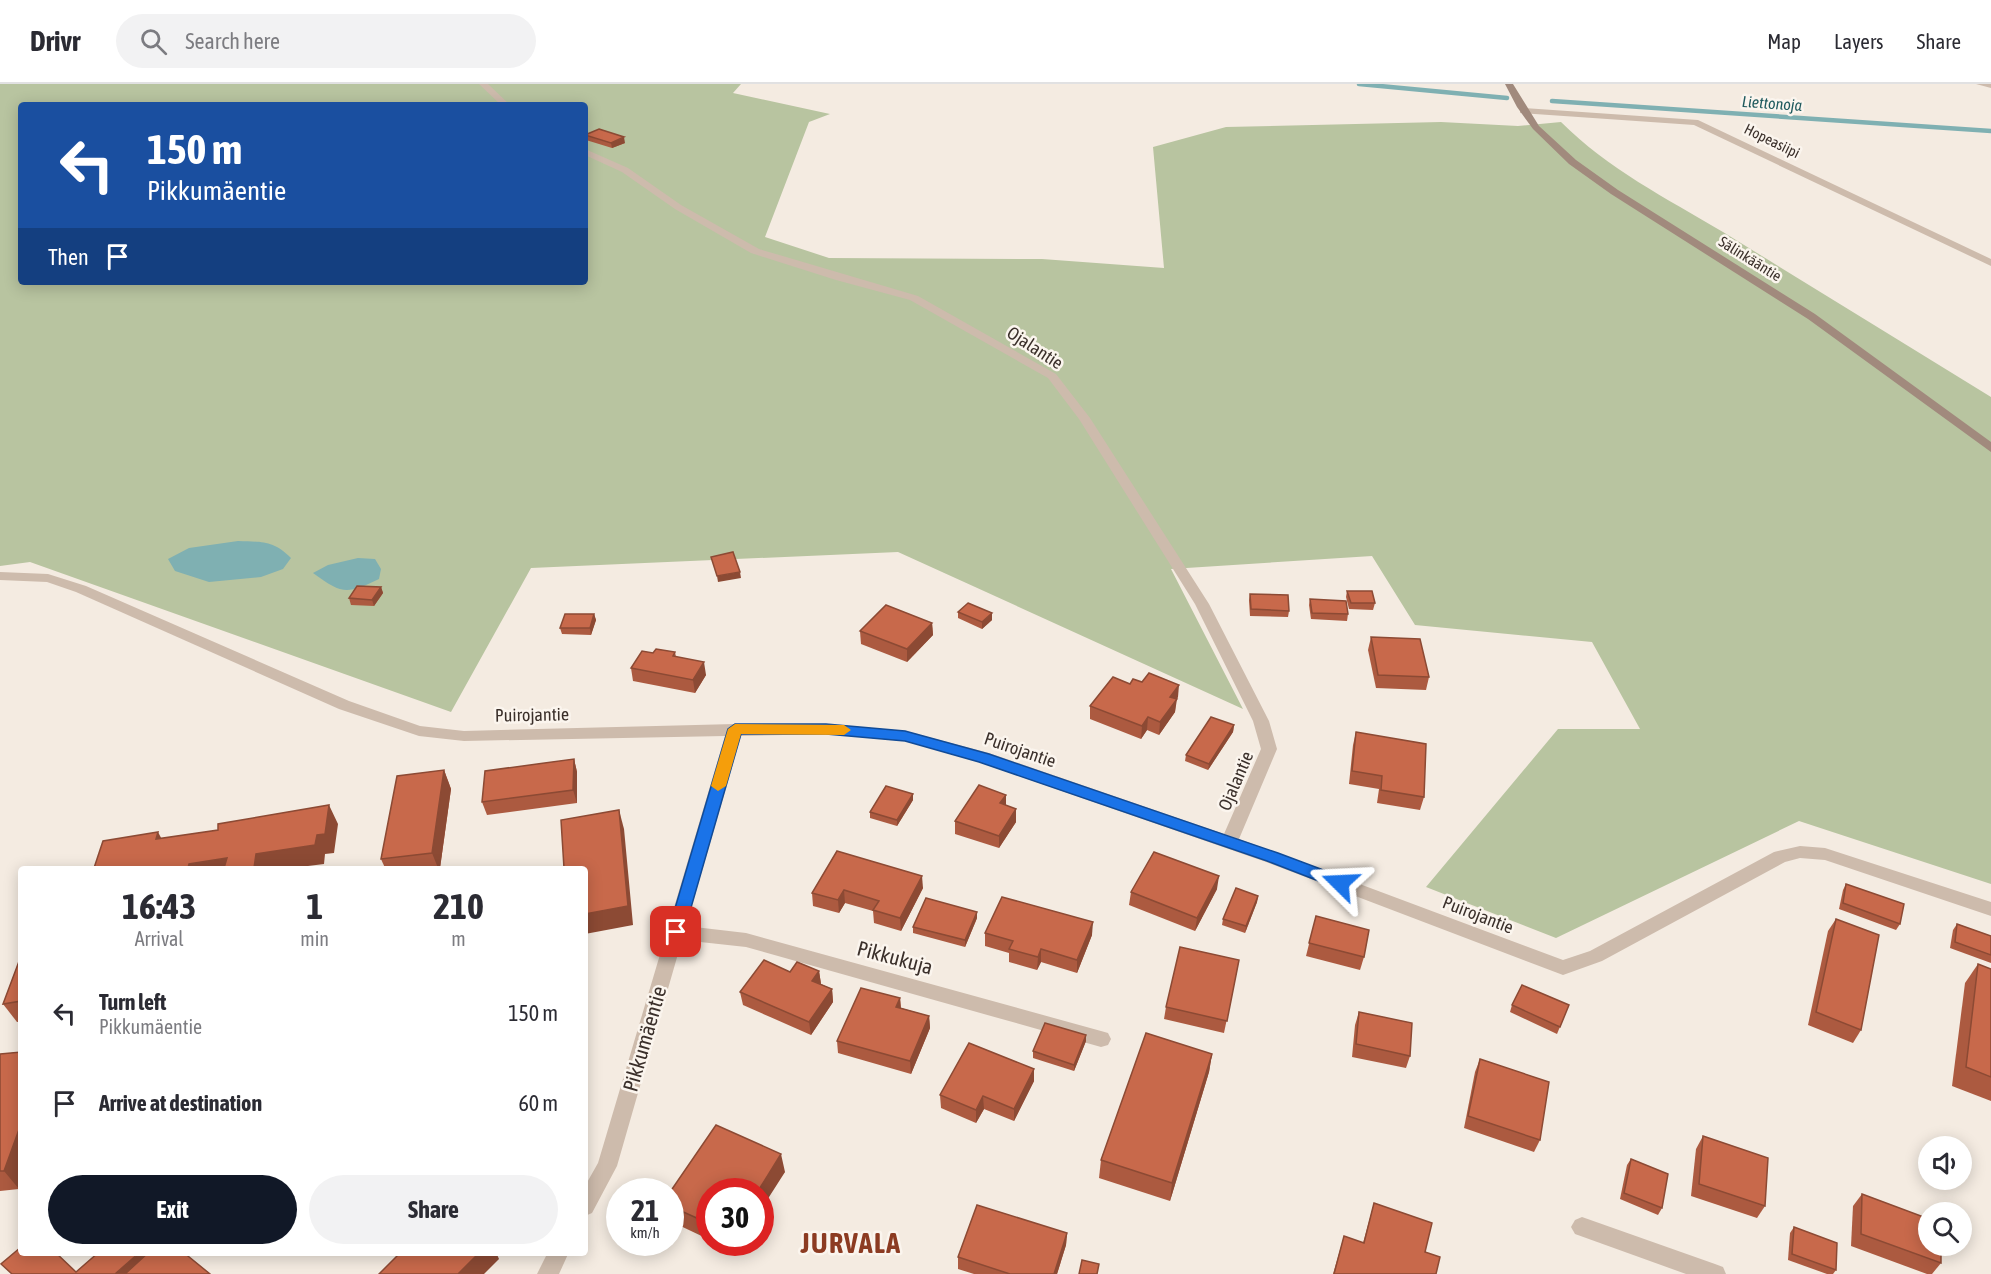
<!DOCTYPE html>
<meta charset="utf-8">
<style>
:root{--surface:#fff;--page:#f2f2f3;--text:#2b2b33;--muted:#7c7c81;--line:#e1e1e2;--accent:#111827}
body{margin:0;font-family:"Asap Condensed",sans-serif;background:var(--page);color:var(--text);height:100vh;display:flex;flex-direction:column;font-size:22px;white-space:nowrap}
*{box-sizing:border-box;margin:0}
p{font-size:20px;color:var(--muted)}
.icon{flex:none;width:33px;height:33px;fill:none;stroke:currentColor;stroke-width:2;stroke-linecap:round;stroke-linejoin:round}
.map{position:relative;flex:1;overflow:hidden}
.side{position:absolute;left:18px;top:782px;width:570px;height:390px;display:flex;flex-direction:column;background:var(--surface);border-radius:6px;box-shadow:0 3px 15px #0003}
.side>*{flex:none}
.banner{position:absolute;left:18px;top:18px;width:570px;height:183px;border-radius:6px;box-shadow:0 3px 15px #0003;background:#1a4fa0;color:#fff;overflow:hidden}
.buttons{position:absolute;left:1918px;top:1052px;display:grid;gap:12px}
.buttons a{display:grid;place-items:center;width:54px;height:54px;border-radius:50%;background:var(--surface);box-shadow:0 3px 15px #0003;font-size:30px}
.speed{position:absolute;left:606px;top:1094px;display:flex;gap:12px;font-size:30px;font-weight:700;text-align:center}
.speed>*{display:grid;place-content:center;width:78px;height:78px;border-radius:50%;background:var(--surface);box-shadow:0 3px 15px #0003;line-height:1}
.speed small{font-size:15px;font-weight:400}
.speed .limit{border:9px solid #d22;background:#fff;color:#111}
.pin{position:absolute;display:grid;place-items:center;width:51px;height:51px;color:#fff;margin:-26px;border-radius:12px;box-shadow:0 3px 9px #0006}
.me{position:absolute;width:66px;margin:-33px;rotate:291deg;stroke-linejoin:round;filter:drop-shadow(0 0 4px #0008)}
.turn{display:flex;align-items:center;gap:21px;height:126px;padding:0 30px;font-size:27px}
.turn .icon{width:78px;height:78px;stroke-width:2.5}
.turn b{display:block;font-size:42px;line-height:51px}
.then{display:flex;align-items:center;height:57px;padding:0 30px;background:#0003;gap:12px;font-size:22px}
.eta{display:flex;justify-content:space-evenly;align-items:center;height:102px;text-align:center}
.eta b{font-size:36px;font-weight:700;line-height:42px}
.cta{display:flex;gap:12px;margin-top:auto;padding:12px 30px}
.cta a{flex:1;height:69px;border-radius:36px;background:var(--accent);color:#fff;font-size:24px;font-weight:700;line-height:69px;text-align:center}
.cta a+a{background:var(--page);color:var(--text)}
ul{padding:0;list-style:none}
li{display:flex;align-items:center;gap:18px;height:90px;padding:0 30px}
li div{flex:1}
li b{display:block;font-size:22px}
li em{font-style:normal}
header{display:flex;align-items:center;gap:36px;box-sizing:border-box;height:84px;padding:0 30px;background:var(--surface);border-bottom:2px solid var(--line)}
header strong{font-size:28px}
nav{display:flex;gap:33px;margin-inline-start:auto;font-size:21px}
.search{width:420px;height:54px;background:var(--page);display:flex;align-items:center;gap:15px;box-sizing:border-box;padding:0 21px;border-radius:33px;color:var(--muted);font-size:22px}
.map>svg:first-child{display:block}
</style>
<header>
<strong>Drivr</strong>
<div class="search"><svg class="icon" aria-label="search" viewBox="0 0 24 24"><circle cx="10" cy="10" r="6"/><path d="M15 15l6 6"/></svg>Search here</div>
<nav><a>Map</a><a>Layers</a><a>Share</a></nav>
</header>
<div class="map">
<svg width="1991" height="1190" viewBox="0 0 1991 1190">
<rect width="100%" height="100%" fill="#f4ebe1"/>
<!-- green -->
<path fill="#b8c4a0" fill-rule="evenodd" d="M0 0H741L733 9 830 30 809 38 765 153 829 174 1042 175 1164 184 1153 63 1226 43 1441 38 1518 42 1561 38C1608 85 1666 114 1723 148 1812 203 1902 258 1991 313V800L1799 737 1556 854 1426 803 1558 645H1640L1592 558 1415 541 1372 472 1171 485 1243 625 898 468 531 484 451 628 30 478 0 482ZM21 21H585V198H21Z"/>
<!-- water -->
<g fill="#7fb0b2">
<path d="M238 457C262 458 273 456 291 474L283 485 261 493 209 498 175 487 168 475 189 464Z"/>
<path d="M358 474 375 475 381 485 379 495C346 511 342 510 313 489L328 481Z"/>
</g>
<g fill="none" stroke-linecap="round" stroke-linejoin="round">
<!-- stream -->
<g stroke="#7fb0b2" stroke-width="4.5">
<path d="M1359 0 1507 14"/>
<path d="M1552 17 1991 47"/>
</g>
<!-- street -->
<g fill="#cdbbac" fill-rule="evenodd">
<path d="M479 0H488L510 21H501Z"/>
<path d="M1976 0H1991V4Z"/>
<path d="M1523 24 1698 36 1991 175V182L1694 41 1520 29V25Z"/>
<path d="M585 65 628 84 681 121 759 165 918 212 1056 290 1090 334 1209 520 1269 637 1277 665 1239 755 1563 876 1590 867 1774 768 1800 762 1825 764 1991 818V832L1825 776 1800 774 1785 778 1602 877 1563 891 1266 778 979 678 905 657 826 650 741 652 686 842 746 849 1101 947 1108 949 1111 955 1108 961 1101 963 746 863 682 856 617 1082 592 1129 585 1132V1102L598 1079 725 652 464 657 419 652 339 625 76 508 47 498 0 496V488L48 490 86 502 349 617 420 642 464 647 735 640H826L905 647 989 669 1224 750 1261 665 1253 637 1195 520 1079 335 1048 294 910 216 836 196 751 169 675 125 622 88 585 71Z"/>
<path d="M1582 1133 1715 1180 1723 1183 1726 1190H1686L1575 1150 1571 1143 1575 1136Z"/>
<path d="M548 1168H569L559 1190H537Z"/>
</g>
<!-- secondary -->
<path fill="#a18a7d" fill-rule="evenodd" d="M1505 0H1513L1539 42 1576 76 1618 106 1815 230 1991 358V368L1808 235 1611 110 1569 80 1533 45 1517 23Z"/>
</g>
<!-- wall -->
<g fill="#ac5a40">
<path d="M585 51 625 59 612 64 586 56Z"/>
<path d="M381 503 383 509 374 522 351 521 349 514Z"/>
<path d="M1347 507 1375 519 1373 526 1349 525 1346 513Z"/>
<path d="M1250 510 1289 527 1288 533 1250 532 1249 516Z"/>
<path d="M1310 515 1348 530 1347 537 1311 535 1309 521Z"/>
<path d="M958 528 992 536 982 545 958 534Z"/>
<path d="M594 530 596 536 591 551 562 550 560 544Z"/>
<path d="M932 539 933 551 907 578 861 560 860 547Z"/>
<path d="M1371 553 1429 593 1426 606 1376 604 1368 566Z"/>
<path d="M675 568 676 573 706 591 695 609 633 597 631 584 653 569Z"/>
<path d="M1130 600 1178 613 1176 615 1175 628 1159 651 1147 646 1141 655 1090 635V622Z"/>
<path d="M1234 641 1233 648 1208 686 1185 677 1186 671Z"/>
<path d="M1356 648 1424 713 1420 726 1377 719 1379 705 1349 700 1353 661Z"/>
<path d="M574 675 577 688V719L487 731 482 718Z"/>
<path d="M444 686 451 705 440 784H385L381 775Z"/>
<path d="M913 710V716L897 742 870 734V728Z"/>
<path d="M1016 725V738L999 764 955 750V737Z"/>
<path d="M837 767 923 804 901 847 874 839 873 827 845 819 839 829 813 822 812 809Z"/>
<path d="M1846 800 1900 840 1896 846 1839 825 1843 806Z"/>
<path d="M1217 805 1195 847 1129 821 1131 808Z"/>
<path d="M1258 812 1257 818 1245 849 1222 841 1223 835Z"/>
<path d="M1316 832 1364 873 1360 886 1306 872Z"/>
<path d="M977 834 965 863 913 849V843Z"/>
<path d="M1836 835 1861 946 1853 959 1808 941 1828 847Z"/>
<path d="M1957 840 1991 852V879L1950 864 1953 846Z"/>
<path d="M985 849 1092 851 1077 889 1041 878 1037 886 1009 878V869L985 862Z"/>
<path d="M21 872V938H17L3 920Z"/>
<path d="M1239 876 1224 949 1164 935 1166 923Z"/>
<path d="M1978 880 1991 885V1017L1952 1002 1965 899Z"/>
<path d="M819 887 821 900 832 905 833 918 811 951 743 921 740 908 790 888Z"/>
<path d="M900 914 901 924 929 932 930 944 911 990 838 969 837 957Z"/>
<path d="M1512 921H1569L1557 950 1510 928Z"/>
<path d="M1359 928 1410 972 1406 984 1352 973 1355 941Z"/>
<path d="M1086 957 1074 987 1033 974V967Z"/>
<path d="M21 968V1099L19 1105 0 1107V970Z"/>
<path d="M1212 970 1209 988 1170 1117 1099 1094 1101 1076Z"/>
<path d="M1480 975 1540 1056 1534 1068 1464 1044 1475 988Z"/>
<path d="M1034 985V997L1014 1037 984 1025 976 1039 941 1024 940 1011Z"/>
<path d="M1703 1052 1765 1122 1757 1134 1691 1112 1696 1065Z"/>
<path d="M1631 1075 1662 1124 1658 1131 1620 1115 1627 1081Z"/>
<path d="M785 1088 760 1107H710V1156L670 1137V1108Z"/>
<path d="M1862 1110 1941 1179 1932 1190H1927L1851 1162 1853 1122Z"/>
<path d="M1374 1119 1425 1168 1436 1190H1333L1344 1152 1363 1159Z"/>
<path d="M1794 1143 1836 1186 1833 1190H1827L1788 1176 1790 1149Z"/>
<path d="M1067 1149 1066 1161 1057 1190H974L958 1185V1173Z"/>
</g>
<!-- shaded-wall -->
<g fill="#8c4a34">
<path d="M624 53 625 59 612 64 611 59Z"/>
<path d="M740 488 741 494 718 498 717 492Z"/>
<path d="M381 503 383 509 374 522 372 516Z"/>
<path d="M992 529V536L982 545V538Z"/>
<path d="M594 530 596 536 591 551 590 544Z"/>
<path d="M932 539 933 551 907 578V565Z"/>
<path d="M704 578 706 591 695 609 693 596Z"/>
<path d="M1179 601 1178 613 1169 625 1170 613Z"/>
<path d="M1177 615 1175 628 1159 651 1160 638Z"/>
<path d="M1148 633 1147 646 1141 655 1142 642Z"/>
<path d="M1234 641 1233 648 1208 686 1209 680Z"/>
<path d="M574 675 577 688V719L573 706Z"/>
<path d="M444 686 451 705 440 784H438L432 769Z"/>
<path d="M913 710V716L897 742V736Z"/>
<path d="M1006 711V724L1000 719Z"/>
<path d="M329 721 338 740 334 769 325 770 324 780 292 784H254L256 770 317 751Z"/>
<path d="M1016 725V738L999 764V752Z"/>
<path d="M619 726 624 745 633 841 585 850V830Z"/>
<path d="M158 748 168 767 156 755Z"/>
<path d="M227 774 232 784H188L189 780Z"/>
<path d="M922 792 923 804 901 847 900 834Z"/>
<path d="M1219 792 1217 805 1195 847 1197 834Z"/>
<path d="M844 806 845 819 839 829 838 816Z"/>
<path d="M1258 812 1257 818 1245 849 1246 842Z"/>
<path d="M977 828V834L965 863V856Z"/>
<path d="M1093 838 1092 851 1077 889V876Z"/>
<path d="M1041 865V878L1037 886 1038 873Z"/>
<path d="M819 887 821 900 812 897Z"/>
<path d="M832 905 833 918 811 951 809 938Z"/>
<path d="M900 914 901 927 896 923Z"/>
<path d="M929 932 930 944 911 990 910 977Z"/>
<path d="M1086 951V957L1074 987V981Z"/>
<path d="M1212 970 1209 988 1170 1117 1172 1099Z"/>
<path d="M1034 985V997L1014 1037V1025Z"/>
<path d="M983 1012 984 1025 976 1039V1026Z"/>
<path d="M21 1040V1099L19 1105 4 1087Z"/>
<path d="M781 1070 785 1088 760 1127V1107H758Z"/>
<path d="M1067 1149 1066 1161 1057 1190H1054Z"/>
<path d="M140 1168H152L127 1190H115Z"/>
<path d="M480 1168H496L499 1175 484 1190H458Z"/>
</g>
<!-- building -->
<g fill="#c8694b" stroke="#8c4a34" stroke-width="1.5">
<path d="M599 45 624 53 611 59 585 51Z"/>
<path d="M733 468 740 488 717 492 711 473Z"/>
<path d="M357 502 381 503 372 516 349 514Z"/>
<path d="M1347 507H1372L1375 519H1351Z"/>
<path d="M1250 510 1288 511 1289 527 1251 525Z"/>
<path d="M1310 515 1346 517 1348 530 1312 529Z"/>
<path d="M968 519 992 529 982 538 958 528Z"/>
<path d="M886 521 932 539 907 565 860 547Z"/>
<path d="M565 530H594L590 544H560Z"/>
<path d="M1371 553 1420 555 1429 593 1378 591Z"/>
<path d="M656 565 675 568 673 572 704 578 693 596 631 584 642 567 653 569Z"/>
<path d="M1149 589 1179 601 1170 613 1177 615 1160 638 1148 633 1142 642 1090 622 1113 593 1130 600 1133 595 1142 598Z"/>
<path d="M1211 633 1234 641 1209 680 1186 671Z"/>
<path d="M1356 648 1426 660 1424 713 1381 706 1382 692 1352 687Z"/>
<path d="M574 675 573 706 482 718 485 687Z"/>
<path d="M444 686 432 769 381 775 397 692Z"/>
<path d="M979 701 1006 711 1000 719 1016 725 999 752 955 737Z"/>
<path d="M886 702 913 710 897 736 870 728Z"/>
<path d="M329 721 325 750 317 751 315 761 256 770 254 784H224L227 774 189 780 188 784H94L103 757 158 748 156 755 218 746V740Z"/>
<path d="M619 726 628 822 585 830V784H564L561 736Z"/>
<path d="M837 767 922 792 900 834 873 826 879 817 844 806 838 816 812 809Z"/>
<path d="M1154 768 1219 792 1197 834 1131 808Z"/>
<path d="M1846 800 1904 820 1900 840 1843 819Z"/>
<path d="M1236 804 1258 812 1246 842 1223 835Z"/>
<path d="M1002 813 1093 838 1077 876 1041 865 1038 873 1009 865 1013 857 985 849Z"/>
<path d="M926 814 977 828 965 856 913 843Z"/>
<path d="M1316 832 1369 846 1364 873 1309 859Z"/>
<path d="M1836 835 1879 851 1861 946 1816 928Z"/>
<path d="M1957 840 1991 852V871L1955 858Z"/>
<path d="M1180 863 1239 876 1227 937 1166 923Z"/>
<path d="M21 872V917L3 920Z"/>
<path d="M764 876 790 888 797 878 819 887 812 897 832 905 809 938 740 908Z"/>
<path d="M1978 880 1991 885V993L1966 983Z"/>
<path d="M1522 901 1569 921 1560 943 1512 921Z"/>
<path d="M861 904 900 914 896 923 929 932 910 977 837 957Z"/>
<path d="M1359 928 1412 939 1410 972 1356 960Z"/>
<path d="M1045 939 1086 951 1074 981 1033 967Z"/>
<path d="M1146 949 1212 970 1172 1099 1101 1076Z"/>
<path d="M969 959 1034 985 1014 1025 983 1012 976 1026 940 1011Z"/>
<path d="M21 968V1040L4 1087H0V970Z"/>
<path d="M1480 975 1549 998 1540 1056 1468 1032Z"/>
<path d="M716 1041 781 1070 758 1107H710V1140L670 1122V1108Z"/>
<path d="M1703 1052 1768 1074 1765 1122 1699 1100Z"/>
<path d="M1631 1075 1668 1090 1662 1124 1624 1109Z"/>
<path d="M1862 1110 1929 1135V1161H1941V1179L1861 1150Z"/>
<path d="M1374 1119 1432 1139 1425 1168 1440 1173 1436 1190H1334L1344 1152 1364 1159Z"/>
<path d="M977 1121 1067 1149 1054 1190H1010L958 1173Z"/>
<path d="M1794 1143 1837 1159 1836 1186 1792 1170Z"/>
<path d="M21 1163V1168H55L76 1188 99 1168H140L115 1190H12L1 1180Z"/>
<path d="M149 1168H183L210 1190H125Z"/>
<path d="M401 1168H480L458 1190H379Z"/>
<path d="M1082 1176 1099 1180 1097 1190H1079Z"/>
</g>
<!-- route -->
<path fill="#1a73e8" stroke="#114b97" stroke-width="1.5" d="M735 640H826L905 647 989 670 1278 769 1345 794 1347 799 1345 803H1334L1267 777 979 678 905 657 826 650H741L684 848 681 852 676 854 670 852 668 848 728 645Z"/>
<!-- slow -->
<path fill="#f59e0b" d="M735 640 844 641 851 646 844 651 741 650 726 702 718 707 711 702 728 645Z"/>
<g text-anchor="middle" stroke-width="5" stroke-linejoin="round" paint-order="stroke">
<!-- far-street labels -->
<g font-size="15" fill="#3b302b" stroke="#fbf5ee">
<text transform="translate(1772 57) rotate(26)" y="5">Hopeasiipi</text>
<text transform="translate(1750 175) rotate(32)" y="5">Sälinkääntie</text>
</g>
<!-- far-water labels -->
<g font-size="16" font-style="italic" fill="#1f5a5e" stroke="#fbf5ee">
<text transform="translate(1772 19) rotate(4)" y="6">Liettonoja</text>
</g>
<!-- street labels -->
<g font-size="18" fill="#3b302b" stroke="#fbf5ee">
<text transform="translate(1035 264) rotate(33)" y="6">Ojalantie</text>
<text transform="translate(532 631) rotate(-1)" y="6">Puirojantie</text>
<text transform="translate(1020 666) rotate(19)" y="6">Puirojantie</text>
<text transform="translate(1236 697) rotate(-67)" y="6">Ojalantie</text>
<text transform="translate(1478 831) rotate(21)" y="6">Puirojantie</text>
</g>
<!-- near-street labels -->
<g font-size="21" fill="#3b302b" stroke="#fbf5ee">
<text transform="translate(895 874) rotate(15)" y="7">Pikkukuja</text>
<text transform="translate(645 955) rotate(-74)" y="7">Pikkumäentie</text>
</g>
<!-- near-district labels -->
<g font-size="28" font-weight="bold" letter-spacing="1.5" fill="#8c3b22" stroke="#fbf5ee">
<text x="851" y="1169">JURVALA</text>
</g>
</g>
</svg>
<div class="buttons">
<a><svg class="icon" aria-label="sound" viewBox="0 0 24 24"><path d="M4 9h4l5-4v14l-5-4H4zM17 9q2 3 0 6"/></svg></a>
<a><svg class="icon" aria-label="search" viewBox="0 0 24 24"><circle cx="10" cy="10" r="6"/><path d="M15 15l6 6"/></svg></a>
</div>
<div class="speed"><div>21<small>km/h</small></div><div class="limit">30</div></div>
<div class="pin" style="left:676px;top:848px;background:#d93025"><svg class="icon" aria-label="arrive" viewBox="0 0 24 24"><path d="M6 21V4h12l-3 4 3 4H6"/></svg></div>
<svg class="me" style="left:1340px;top:799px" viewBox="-20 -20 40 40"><path d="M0-17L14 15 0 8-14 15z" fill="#1a73e8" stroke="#fff" stroke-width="4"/></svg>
<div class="banner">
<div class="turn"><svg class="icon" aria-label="left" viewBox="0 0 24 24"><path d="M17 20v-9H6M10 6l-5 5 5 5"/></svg><div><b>150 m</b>Pikkumäentie</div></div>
<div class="then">Then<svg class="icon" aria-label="arrive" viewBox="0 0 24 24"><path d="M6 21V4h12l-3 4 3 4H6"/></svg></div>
</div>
<section class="side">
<div class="eta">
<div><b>16:43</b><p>Arrival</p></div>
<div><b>1</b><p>min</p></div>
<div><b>210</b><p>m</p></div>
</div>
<ul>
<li><svg class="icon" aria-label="left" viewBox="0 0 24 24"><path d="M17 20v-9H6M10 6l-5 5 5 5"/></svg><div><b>Turn left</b><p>Pikkumäentie</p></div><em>150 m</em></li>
<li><svg class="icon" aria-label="arrive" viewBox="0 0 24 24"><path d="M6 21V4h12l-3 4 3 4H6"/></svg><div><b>Arrive at destination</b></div><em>60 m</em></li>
</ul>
<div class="cta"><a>Exit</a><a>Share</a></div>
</section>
</div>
